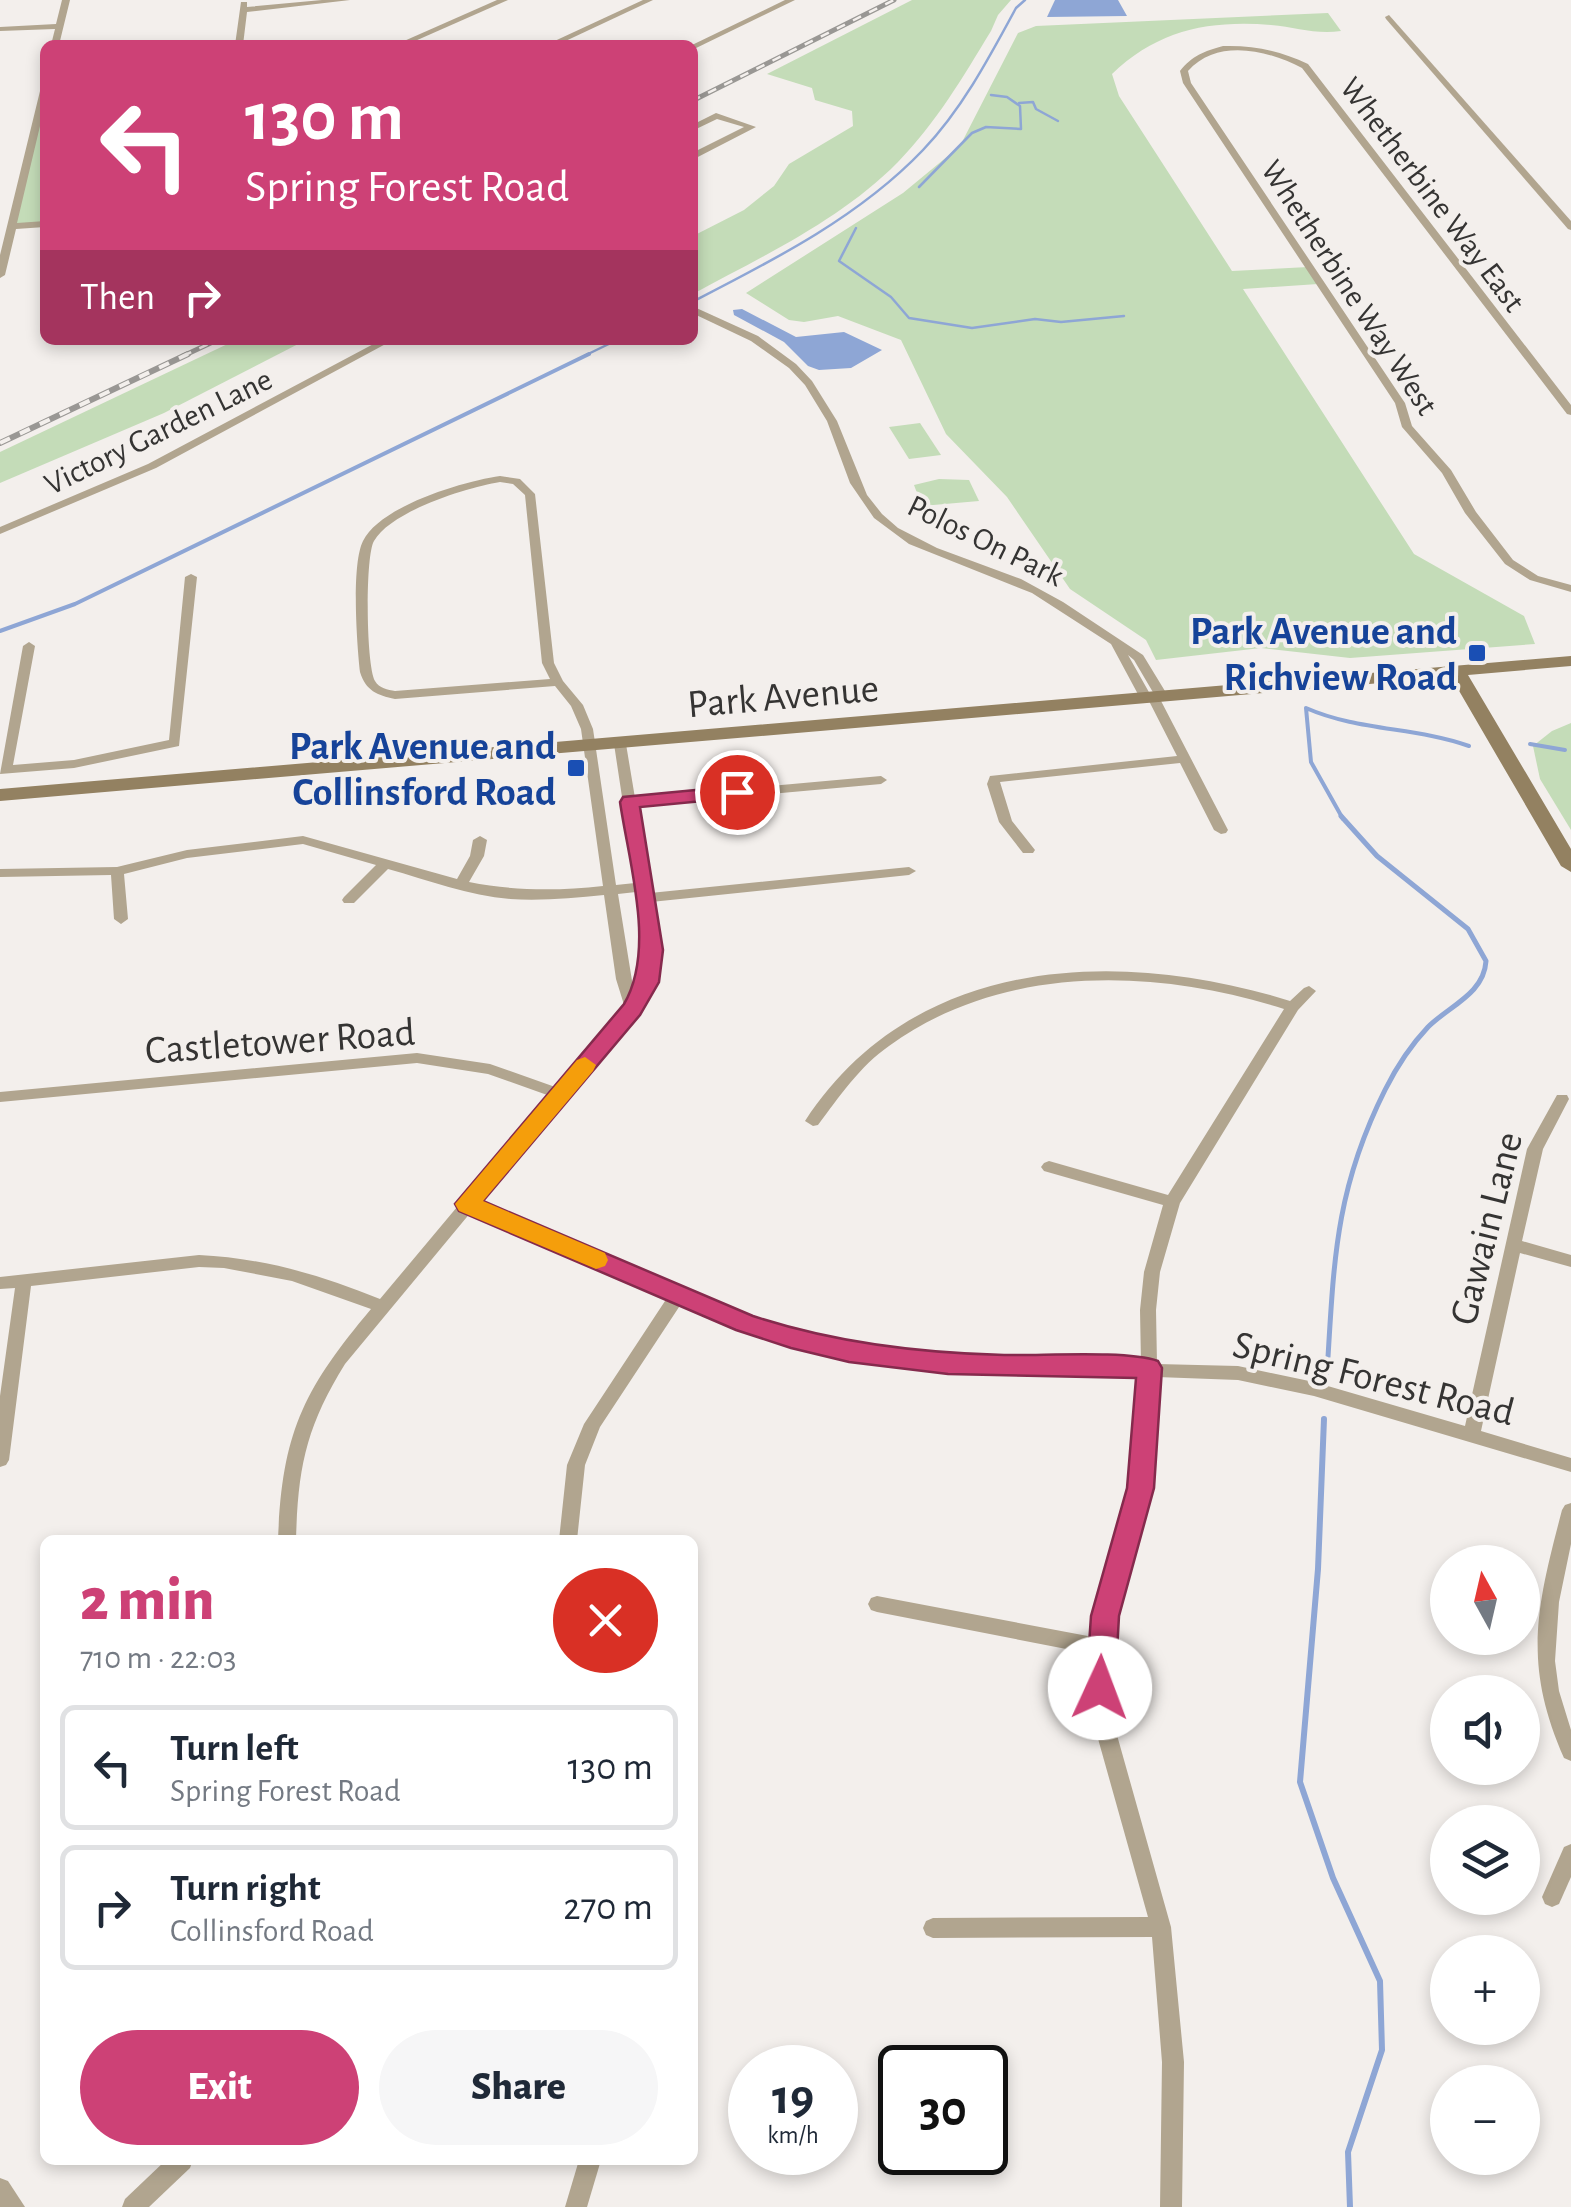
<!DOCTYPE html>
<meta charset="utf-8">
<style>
:root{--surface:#fff;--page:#f6f6f7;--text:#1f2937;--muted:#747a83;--line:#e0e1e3;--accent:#cd4176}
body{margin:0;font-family:"Alegreya Sans",sans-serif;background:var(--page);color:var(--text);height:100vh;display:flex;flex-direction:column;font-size:38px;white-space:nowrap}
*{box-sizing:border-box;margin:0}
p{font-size:32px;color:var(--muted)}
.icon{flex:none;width:55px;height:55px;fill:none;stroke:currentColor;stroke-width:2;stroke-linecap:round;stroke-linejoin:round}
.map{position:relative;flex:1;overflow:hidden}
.panel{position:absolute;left:40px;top:1535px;width:658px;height:630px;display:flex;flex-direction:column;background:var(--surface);border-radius:15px;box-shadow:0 5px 15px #0003}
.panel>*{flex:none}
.guide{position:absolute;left:40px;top:40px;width:658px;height:305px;border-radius:15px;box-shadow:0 5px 15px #0003;background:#cd4176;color:#fff;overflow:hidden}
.needle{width:65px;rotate:352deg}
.fabs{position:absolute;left:1430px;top:1545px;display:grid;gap:20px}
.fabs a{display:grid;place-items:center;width:110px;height:110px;border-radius:50%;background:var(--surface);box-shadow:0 5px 15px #0003;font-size:50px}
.speed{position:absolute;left:728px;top:2045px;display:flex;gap:20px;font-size:50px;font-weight:700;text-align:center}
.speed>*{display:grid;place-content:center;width:130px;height:130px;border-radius:50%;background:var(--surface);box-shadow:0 5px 15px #0003;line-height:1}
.speed small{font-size:25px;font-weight:400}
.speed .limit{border:5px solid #111;border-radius:15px;background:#fff;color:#111}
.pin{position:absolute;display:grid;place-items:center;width:85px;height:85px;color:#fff;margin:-42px;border:5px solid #fff;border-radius:50%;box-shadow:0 2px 10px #0007}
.me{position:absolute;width:110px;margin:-55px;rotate:2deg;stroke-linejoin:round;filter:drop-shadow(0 0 8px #0008)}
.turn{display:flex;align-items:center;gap:35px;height:210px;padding:0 40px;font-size:45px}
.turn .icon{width:130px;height:130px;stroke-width:2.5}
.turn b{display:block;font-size:70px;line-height:85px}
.then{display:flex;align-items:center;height:95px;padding:0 40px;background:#0003;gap:20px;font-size:38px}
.round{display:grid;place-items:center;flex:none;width:105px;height:105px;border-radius:52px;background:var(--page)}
.headline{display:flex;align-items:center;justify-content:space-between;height:170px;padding:0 40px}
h1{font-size:60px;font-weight:800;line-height:75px;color:var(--accent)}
.button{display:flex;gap:20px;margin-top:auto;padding:20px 40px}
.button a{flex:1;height:115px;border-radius:60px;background:var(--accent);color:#fff;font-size:40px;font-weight:800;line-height:115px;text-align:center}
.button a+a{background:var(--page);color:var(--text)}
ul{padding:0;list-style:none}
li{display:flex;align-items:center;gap:30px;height:125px;margin:0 20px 15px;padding:0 20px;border:5px solid var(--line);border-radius:15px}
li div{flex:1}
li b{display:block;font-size:38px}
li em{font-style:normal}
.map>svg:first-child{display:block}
</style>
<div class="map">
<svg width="1571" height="2207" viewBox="0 0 1571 2207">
<rect width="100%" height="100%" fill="#f3efec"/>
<!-- green -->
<g fill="#c4dcb8">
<path d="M912 0H1011L998 15 991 31C963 77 936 123 898 162 841 220 763 256 693 294V236L744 210 774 186 789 164 853 126 852 111 815 100 812 88 767 74Z"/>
<path d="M1328 13 1341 31C1316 35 1296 27 1271 25 1209 20 1158 30 1112 74L1119 96 1232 271 1308 267 1318 284 1243 289 1414 554 1524 616 1535 644 1350 658 1261 648 1156 660 1146 640 1070 589 1007 497 946 434 901 340 838 316 804 322 789 320 746 293 903 193 960 146 1018 33 1036 26Z"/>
<path d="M39 120H45V223L15 225Z"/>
<path d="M236 340H306L164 413 0 483V452Z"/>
<path d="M920 423 941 455 909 459 889 427Z"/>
<path d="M939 479 969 480 979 501 922 506 914 485Z"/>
<path d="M1571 723V830L1540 779 1533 746 1552 731Z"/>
</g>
<!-- water -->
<g fill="#8ea6d5">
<path d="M1055 0H1118L1127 16 1047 17Z"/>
<path d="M742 309 796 337 844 332 882 350 851 368 819 370 808 366 784 342 734 315 733 310Z"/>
</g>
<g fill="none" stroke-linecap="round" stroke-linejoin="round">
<!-- stream-far3 -->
<g stroke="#8ea6d5" stroke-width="2.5">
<path d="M1019 103 1033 102 1036 109 1058 121"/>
<path d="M919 187 972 133 986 127 1021 129 1020 106 1007 97 991 95"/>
<path d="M856 228 839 261 891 297 909 318 972 328 1035 319 1061 322 1124 316"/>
<path d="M692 302C774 260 859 217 923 150 962 109 989 58 1016 8L1025 0"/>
<path d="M584 356 617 340"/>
</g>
<!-- stream-far2 -->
<g stroke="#8ea6d5" stroke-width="4">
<path d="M0 631 75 604 589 354"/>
<path d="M1530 744 1565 750"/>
<path d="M1343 819 1311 762 1306 708C1358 731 1416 727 1469 746"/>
</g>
<!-- stream-far1 -->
<path stroke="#8ea6d5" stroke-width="5" d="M1327 1373C1334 1264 1334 1192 1385 1090 1396 1068 1411 1045 1428 1027 1449 1006 1484 994 1486 961L1468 929 1377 856 1341 816"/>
<!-- stream -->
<path stroke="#8ea6d5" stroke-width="6" d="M1324 1419 1318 1569 1300 1782 1333 1878 1380 1981 1382 2050 1348 2152 1350 2207"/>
<!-- street -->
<g fill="#b1a58f" fill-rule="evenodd">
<path d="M62 0H70L59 45H51L55 29 0 31V27L56 24Z"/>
<path d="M322 0H350L247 12 243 45H235L241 2H247V7Z"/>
<path d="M497 0H508L406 45H395Z"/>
<path d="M643 0H653L557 45H546Z"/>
<path d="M785 0H795L692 50V45Z"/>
<path d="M1389 15 1571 221V230L1568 229 1386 19 1385 17Z"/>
<path d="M1223 46C1254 45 1281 51 1308 64L1571 405V415L1567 414 1302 68C1268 50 1217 38 1188 71L1191 83 1405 403 1412 426 1451 470 1476 512 1513 560 1538 576 1571 585V592L1530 580 1505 564 1465 513 1442 473 1402 427 1395 403 1183 83 1180 71C1192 56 1204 51 1223 46Z"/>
<path d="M45 85V105L17 223 45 221V227L16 229 5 275 0 278V255L41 87Z"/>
<path d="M716 113 756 127 692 160V153L744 127 717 119 692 131V125Z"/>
<path d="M692 306 758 336 796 364 812 381 837 421 867 495 882 514 898 528 937 548 1021 579 1063 602 1143 655 1168 696 1160 699 1228 830 1226 833 1221 834 1214 830 1180 763 1000 782 1012 821 1035 850 1033 853H1023L999 822 987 784 990 776 1177 756 1149 701H1142L1140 698 1111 644 1032 593 909 544 874 518 850 483 827 421 805 385 789 368 751 341 692 313ZM1128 655 1134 660 1154 694H1150Z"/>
<path d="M381 340H393L156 468 0 534V527L148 464Z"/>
<path d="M500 476 520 479 535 494 554 663 563 681 583 705 593 729 616 885 635 883 614 744 620 740 626 744 635 798 881 776 887 780 881 784 636 806 650 893 909 867 916 871 909 875 651 902 659 951 655 982 637 1013 479 1203 748 1318 849 1345 948 1357 1141 1363 1140 1310 1144 1272 1163 1205 1044 1171 1041 1167 1044 1163 1049 1161 1168 1195 1284 1009C1156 968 1003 963 889 1046 860 1066 839 1097 818 1125L813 1126 805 1121C913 955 1118 947 1290 1001L1304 988 1309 986 1316 991 1298 1010 1180 1203 1160 1272 1156 1310 1157 1364 1238 1366 1314 1382 1465 1426 1527 1149 1557 1095H1567L1569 1099 1543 1149 1522 1241 1571 1255V1267L1520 1253 1481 1431 1571 1458V1472L1314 1396 1238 1380 1157 1377 1149 1488 1114 1616 1110 1647 1115 1728 1171 1927 1184 2062 1182 2207H1160L1162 2062 1152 1937 933 1938 926 1935 923 1928 926 1921 933 1918 1148 1917 1095 1728 1092 1654 877 1612 871 1610 868 1604 871 1598 877 1596 1093 1637 1096 1616 1131 1488 1140 1377C1044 1374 944 1377 849 1359 791 1347 735 1327 681 1304L600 1427 585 1465 577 1540H559L567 1465 584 1424 667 1298 471 1212 345 1364C306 1427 298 1467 296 1540H278C282 1433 303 1390 371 1309L292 1281 224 1268 199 1267 31 1286 9 1460 6 1465 0 1467V1396L15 1288 0 1289V1277L199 1255C263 1258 321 1275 380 1299L550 1096 488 1074 417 1063 0 1102V1092L417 1053 490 1064 558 1088 625 1008 616 979 604 895C573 898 542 901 510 899 469 896 428 880 388 869L354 903H344L342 900 344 897 376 865 303 844 187 858 124 874 128 919 121 924 114 919 111 875 0 877V869L117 867 187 850 303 836 457 879 470 856 473 840 480 836 487 840 484 856 469 882C515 891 557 891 603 886L581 729 571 706 555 686 395 699C377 695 366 691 360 672 357 645 351 565 363 541 380 506 464 481 500 476ZM500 482 513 484 525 495 542 663 550 679 395 691C388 690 379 688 375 681 366 666 365 556 374 541 391 511 468 487 500 482ZM636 892C641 925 652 963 634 993L618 894Z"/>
<path d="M191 574 197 577 179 746 74 768 0 774 23 646 29 642 35 646 13 765 74 760 169 740 185 577Z"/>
<path d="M1571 1503V1544L1559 1602 1555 1661 1559 1691 1571 1730V1761L1564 1758C1522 1663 1537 1606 1562 1510L1565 1505Z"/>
<path d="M1571 1844V1877L1559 1904 1552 1907 1545 1904 1542 1897 1564 1847Z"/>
<path d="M166 2160H193L190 2168 149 2207H122L125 2199Z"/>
<path d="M579 2160H601L587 2207H565Z"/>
<path d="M0 2178 8 2181 25 2207H0Z"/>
</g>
<!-- secondary -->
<path fill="#938161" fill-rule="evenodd" d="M1571 656V666L1468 675 1571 849V872L1561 866 1451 677 0 801V789Z"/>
<defs>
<g id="rail-far1">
<path d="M692 101 894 0"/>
<path d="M183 356 217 340"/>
</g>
<path id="rail" d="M0 443 188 354"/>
</defs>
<!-- rail-far1 casing -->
<use href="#rail-far1" stroke="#999794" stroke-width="5"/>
<!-- rail casing -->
<use href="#rail" stroke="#999794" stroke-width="6"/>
<!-- rail-far1 -->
<use href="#rail-far1" stroke="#f3efec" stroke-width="2.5" stroke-dasharray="9" stroke-linecap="butt"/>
<!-- rail -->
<use href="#rail" stroke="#f3efec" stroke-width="4" stroke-dasharray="11" stroke-linecap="butt"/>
</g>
<!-- route -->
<path fill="#cd4176" stroke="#852a4d" stroke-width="2.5" d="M737 786 747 792 744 797 640 807 663 950 659 982 640 1015 483 1201 753 1316C835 1343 918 1353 1004 1355 1042 1356 1126 1350 1158 1361L1162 1368 1154 1488 1119 1616 1115 1688 1111 1697 1100 1701 1090 1697 1086 1688 1091 1616 1127 1488 1136 1378 948 1374 849 1362 791 1348 736 1330 459 1211 455 1204 624 1004C656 949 629 864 620 802L623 797Z"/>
<!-- slow -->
<path fill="#f59e0b" d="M585 1057 596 1065 593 1071 483 1201 605 1253 608 1260 605 1266 596 1269 459 1211 455 1204 577 1060Z"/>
<!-- markers -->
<g fill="#1a4fb4" stroke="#f3efec" stroke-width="4">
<rect x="1467" y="643" width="20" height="20" rx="5"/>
<rect x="566" y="758" width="20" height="20" rx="5"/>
</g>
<g text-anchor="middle" stroke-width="8" stroke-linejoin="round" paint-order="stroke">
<!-- far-street labels -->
<g font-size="32" fill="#353433" stroke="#f3efec">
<text transform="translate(1433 194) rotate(53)" y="11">Whetherbine Way East</text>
<text transform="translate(1350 287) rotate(57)" y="11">Whetherbine Way West</text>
<text transform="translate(158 431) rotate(-26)" y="11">Victory Garden Lane</text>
<text transform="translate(986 540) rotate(26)" y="11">Polos On Park</text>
</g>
<!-- transit labels -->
<g font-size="40" font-weight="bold" fill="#164399" stroke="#f3efec" text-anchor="end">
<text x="1457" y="644">Park Avenue and<tspan x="1457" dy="46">Richview Road</tspan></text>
<text x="556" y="759">Park Avenue and<tspan x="556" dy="46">Collinsford Road</tspan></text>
</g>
<!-- street labels -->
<g font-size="40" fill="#353433" stroke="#f3efec">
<text transform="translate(783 695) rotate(-5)" y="14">Park Avenue</text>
<text transform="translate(280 1040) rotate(-4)" y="14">Castletower Road</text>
<text transform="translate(1485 1228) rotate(-76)" y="14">Gawain Lane</text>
<text transform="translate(1374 1377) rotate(14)" y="14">Spring Forest Road</text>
</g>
</g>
</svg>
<div class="fabs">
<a><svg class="needle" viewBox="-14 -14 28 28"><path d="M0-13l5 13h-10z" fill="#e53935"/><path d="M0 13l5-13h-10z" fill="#747a83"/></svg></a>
<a><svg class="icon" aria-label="sound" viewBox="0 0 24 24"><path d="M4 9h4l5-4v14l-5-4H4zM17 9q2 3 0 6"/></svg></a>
<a><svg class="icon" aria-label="layers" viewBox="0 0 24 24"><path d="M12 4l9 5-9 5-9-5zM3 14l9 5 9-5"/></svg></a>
<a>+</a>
<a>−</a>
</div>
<div class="speed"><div>19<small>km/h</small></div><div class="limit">30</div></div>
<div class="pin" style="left:737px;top:792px;background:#d93025"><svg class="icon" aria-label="arrive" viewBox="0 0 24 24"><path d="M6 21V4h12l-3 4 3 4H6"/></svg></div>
<svg class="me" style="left:1100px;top:1688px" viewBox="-20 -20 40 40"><circle r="19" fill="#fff"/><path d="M0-13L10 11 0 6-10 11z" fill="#cd4176"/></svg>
<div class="guide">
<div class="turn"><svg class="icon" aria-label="left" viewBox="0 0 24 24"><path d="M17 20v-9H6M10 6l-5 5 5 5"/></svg><div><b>130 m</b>Spring Forest Road</div></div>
<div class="then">Then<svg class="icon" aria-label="right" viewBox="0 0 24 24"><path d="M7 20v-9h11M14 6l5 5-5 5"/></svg></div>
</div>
<section class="panel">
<div class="headline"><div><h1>2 min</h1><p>710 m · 22:03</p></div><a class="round" style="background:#d93025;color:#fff"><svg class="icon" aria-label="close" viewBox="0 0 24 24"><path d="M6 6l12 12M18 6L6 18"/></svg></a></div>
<ul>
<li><svg class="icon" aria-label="left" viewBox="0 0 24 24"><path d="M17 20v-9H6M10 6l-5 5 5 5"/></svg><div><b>Turn left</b><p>Spring Forest Road</p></div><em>130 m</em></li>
<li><svg class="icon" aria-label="right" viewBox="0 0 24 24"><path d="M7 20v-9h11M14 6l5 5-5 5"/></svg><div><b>Turn right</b><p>Collinsford Road</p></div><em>270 m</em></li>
</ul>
<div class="button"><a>Exit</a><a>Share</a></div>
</section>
</div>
